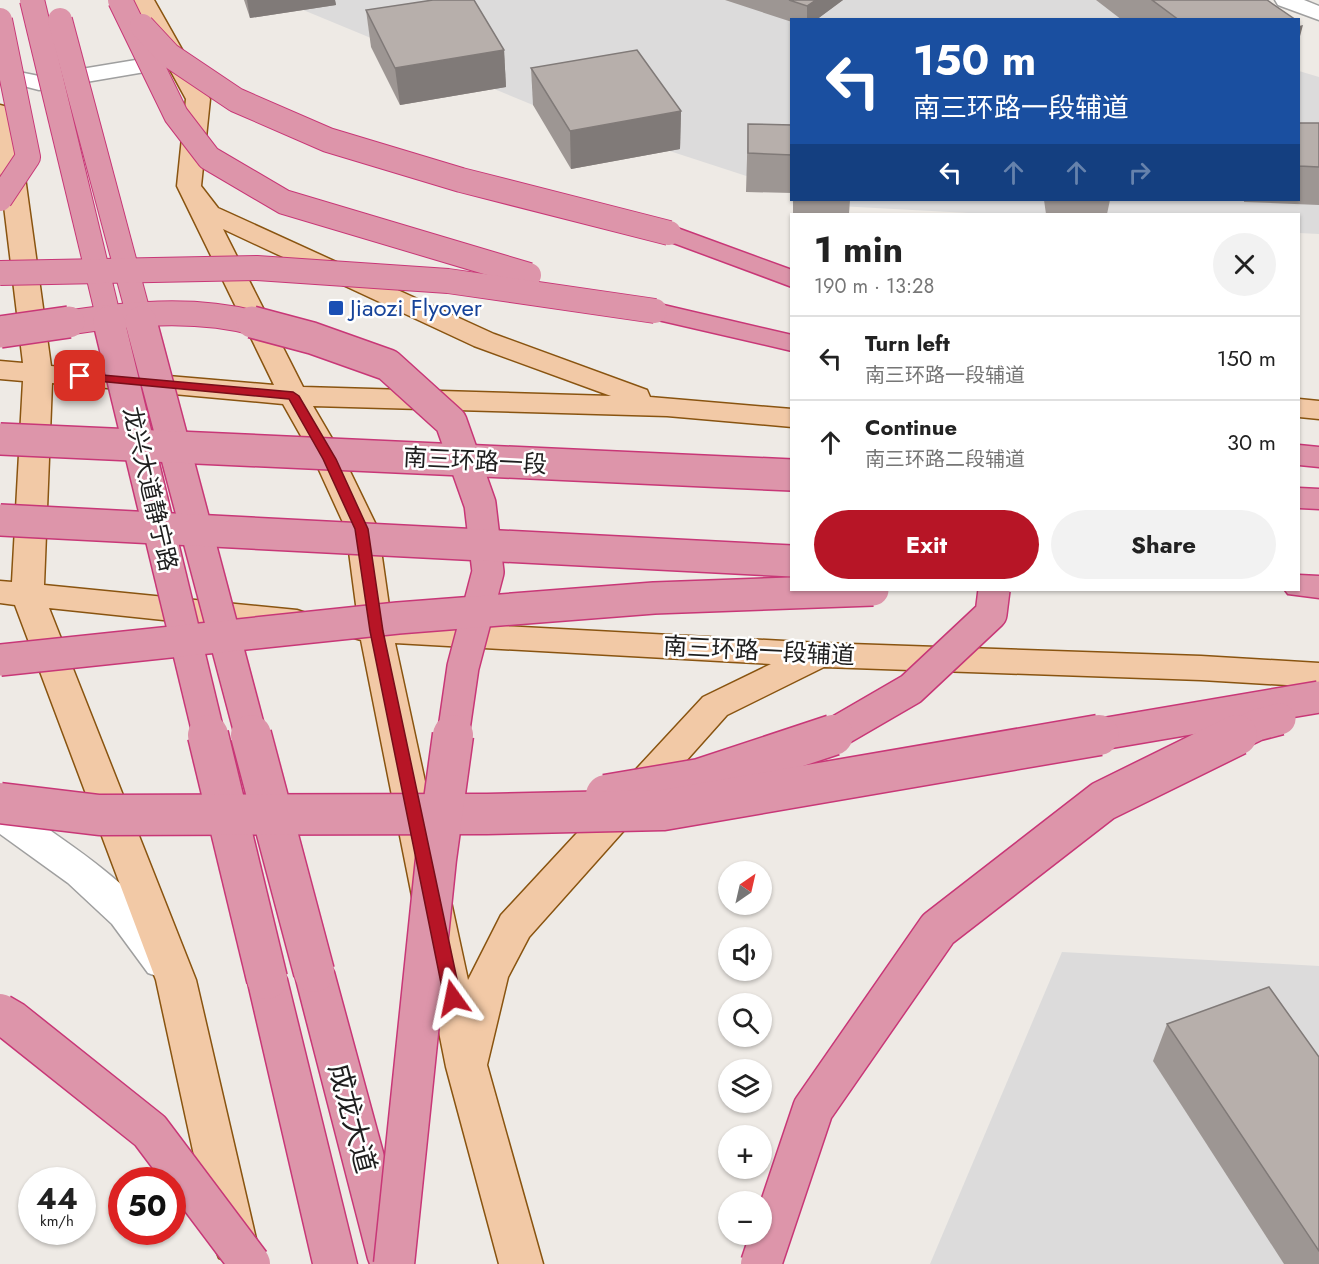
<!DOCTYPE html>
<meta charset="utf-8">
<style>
:root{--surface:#fff;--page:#f2f2f2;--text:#222;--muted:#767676;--line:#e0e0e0;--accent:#b71526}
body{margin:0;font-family:Jost,"Noto Sans SC",sans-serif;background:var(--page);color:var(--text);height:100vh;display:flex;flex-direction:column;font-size:22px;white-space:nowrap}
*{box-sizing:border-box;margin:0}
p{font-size:20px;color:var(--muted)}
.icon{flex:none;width:33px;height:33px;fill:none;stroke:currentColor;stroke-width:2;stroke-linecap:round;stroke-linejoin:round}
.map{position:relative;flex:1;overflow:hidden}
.drawer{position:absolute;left:790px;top:213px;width:510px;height:378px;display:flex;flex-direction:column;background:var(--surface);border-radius:0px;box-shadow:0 2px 4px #0004}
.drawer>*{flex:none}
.banner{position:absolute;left:790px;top:18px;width:510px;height:183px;border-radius:0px;box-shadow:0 2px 4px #0004;background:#1a4fa0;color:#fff;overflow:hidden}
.needle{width:39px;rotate:34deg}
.tools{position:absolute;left:718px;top:861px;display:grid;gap:12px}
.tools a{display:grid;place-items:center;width:54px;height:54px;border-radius:50%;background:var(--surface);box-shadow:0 2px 4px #0004;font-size:30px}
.speed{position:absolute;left:18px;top:1167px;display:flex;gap:12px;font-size:30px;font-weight:700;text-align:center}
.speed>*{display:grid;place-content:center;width:78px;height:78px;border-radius:50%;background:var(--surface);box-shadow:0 2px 4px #0004;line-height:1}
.speed small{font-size:15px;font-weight:400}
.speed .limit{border:9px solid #d22;background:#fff;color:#111}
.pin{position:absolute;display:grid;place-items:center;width:51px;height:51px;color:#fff;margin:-26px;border-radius:12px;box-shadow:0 3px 9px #0006}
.me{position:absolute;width:66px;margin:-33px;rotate:348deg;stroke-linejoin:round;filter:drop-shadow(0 0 4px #0008)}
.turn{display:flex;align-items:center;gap:21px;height:126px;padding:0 24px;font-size:27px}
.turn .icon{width:78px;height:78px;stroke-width:2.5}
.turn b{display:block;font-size:42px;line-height:51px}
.lanes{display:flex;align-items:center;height:57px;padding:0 24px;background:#0003;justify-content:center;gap:30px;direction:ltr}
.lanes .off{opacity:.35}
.round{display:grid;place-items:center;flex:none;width:63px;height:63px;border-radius:32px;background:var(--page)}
.overview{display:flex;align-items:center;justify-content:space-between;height:102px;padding:0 24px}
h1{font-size:36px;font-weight:700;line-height:45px}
.button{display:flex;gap:12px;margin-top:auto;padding:12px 24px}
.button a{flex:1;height:69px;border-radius:36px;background:var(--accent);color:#fff;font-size:24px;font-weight:700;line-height:69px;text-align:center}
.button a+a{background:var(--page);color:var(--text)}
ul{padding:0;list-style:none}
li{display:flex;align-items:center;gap:18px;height:84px;padding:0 24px;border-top:2px solid var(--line)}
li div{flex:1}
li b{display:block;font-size:22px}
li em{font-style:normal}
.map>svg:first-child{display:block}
</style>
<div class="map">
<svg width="1319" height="1264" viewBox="0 0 1319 1264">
<rect width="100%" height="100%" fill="#eeeae5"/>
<!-- residential -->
<g fill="#dcdbdb">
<path d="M279 0H1174L1198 19 792 20V191L550 112Z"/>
<path d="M1299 71 1319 77V234L1299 233V214H987L838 206 820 200H1299Z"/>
<path d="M1062 952 1319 966V1264H930Z"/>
</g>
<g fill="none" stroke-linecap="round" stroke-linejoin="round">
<defs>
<g id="minor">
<path d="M1275 0H1304L1319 6V20L1278 5Z"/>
<path d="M178 53 186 55 189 60 186 65 39 90 0 80V63L19 72 39 76Z"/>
<path d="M0 801 13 805C75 848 147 891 182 961L176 973 162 978 148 973 112 924 68 883 0 834Z"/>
</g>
<g id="major">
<path d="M132 0H154L210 99 201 186 218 208 494 334 647 390 650 397 792 409V427L667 416 313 406 344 459 378 529 391 620 821 643 1201 656 1319 663V687L1201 680 824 667 727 715 529 937 508 977 487 1065 543 1264H499L446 1067 361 640 354 638 350 630 354 622 358 620 346 529 314 459 283 404 52 383 44 585 297 610 309 614 313 622 309 630 297 634 49 608 196 980 257 1243 251 1258 236 1264 219 1258 213 1243 156 980 15 605 0 603V581L12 582 23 381 0 379V361L23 363 0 173V105L8 107 12 112 21 148 51 366 274 385 177 186 186 99ZM223 229 474 346 611 396 303 387ZM395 643 771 664 703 697 501 915 468 980Z"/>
<path d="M1299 399 1319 401V419L1299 417Z"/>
</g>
<g id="highway">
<path d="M669 225 792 270V287L660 238 656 233 660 228Z"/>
<path d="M655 303 792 335V351L645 317 641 311 645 305Z"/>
<path d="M1299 445 1319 447V467L1299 465Z"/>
<path d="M1299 488 1319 489V509L1299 508Z"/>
<path d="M1299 575 1319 576V598L1288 594 1285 590H1299Z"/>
<path d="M314 955 328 960 334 972 412 1259 410 1264H370L368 1259 294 972 300 960Z"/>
<path d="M267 962 281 967 287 979 357 1264H313L247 979 253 967Z"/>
</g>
</defs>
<!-- minor casing -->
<use href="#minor" stroke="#9f9f9f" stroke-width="3"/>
<!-- major casing -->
<use href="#major" stroke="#895410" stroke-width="3"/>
<!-- highway casing -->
<use href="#highway" stroke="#c83777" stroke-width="3"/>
<!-- minor -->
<use href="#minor" fill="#fff" fill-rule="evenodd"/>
<!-- major -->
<use href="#major" fill="#f2c9a6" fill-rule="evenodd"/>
<!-- highway -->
<use href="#highway" fill="#dd95aa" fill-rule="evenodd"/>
<defs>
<g id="highway-bridge-far2">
<path d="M32 0 110 324"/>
<path d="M120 0 176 115 209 158 284 202 529 275"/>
<path d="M0 20 28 157 0 199"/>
<path d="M60 20 141 324"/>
<path d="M142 26 169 55 236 100 328 140 461 180 669 233"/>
<path d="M0 273 257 268 448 281 655 311"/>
<path d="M59 324C123 314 194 306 258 324"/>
</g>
<g id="highway-bridge-far1">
<path d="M109 322 209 736"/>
<path d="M141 322 251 736"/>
<path d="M252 322 312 338 388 365 451 422 480 504 488 572 463 667 453 736"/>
<path d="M0 332 69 322"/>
<path d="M0 439 792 475"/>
<path d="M0 520 792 561"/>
<path d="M0 660 398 618 654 598 873 590"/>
<path d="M830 736 911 689 991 614 994 590"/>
<path d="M1090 736 1319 697"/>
<path d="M1234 736 1257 725 1280 719"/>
</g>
<g id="highway-bridge">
<path d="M208 735 267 979"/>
<path d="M251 735 314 972"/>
<path d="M606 795 700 779 833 735"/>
<path d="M0 803 99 815 487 814 663 810 1099 735"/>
<path d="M0 1014 12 1021 150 1131 250 1264"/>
<path d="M394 1264 436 859 453 735"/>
<path d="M761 1264 813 1109 938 929 1103 801 1237 735"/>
</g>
</defs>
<!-- highway-bridge-far2 casing -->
<use href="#highway-bridge-far2" stroke="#c83777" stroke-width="26" stroke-linecap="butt"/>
<!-- highway-bridge-far1 casing -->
<use href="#highway-bridge-far1" stroke="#c83777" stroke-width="34" stroke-linecap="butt"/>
<!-- highway-bridge casing -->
<use href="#highway-bridge" stroke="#c83777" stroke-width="43" stroke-linecap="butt"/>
<!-- highway-bridge-far2 -->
<use href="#highway-bridge-far2" stroke="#dd95aa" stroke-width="24"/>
<!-- highway-bridge-far1 -->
<use href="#highway-bridge-far1" stroke="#dd95aa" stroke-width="31"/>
<!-- highway-bridge -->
<use href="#highway-bridge" stroke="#dd95aa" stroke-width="40"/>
</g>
<!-- wall -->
<g fill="#9d9693">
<path d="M244 0H335L336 5 250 18Z"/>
<path d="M725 0H843L816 20H792V22Z"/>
<path d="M1096 0H1267L1296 20H1122Z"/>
<path d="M366 10 504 50 506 87 400 105 371 47Z"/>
<path d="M531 68 681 111 680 149 571 169 533 105Z"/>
<path d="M1299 123H1319V205L1244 202V200H1299Z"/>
<path d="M748 124 792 125V193L746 192Z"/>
<path d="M793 200H850L849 214H793Z"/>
<path d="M1021 200H1110L1107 214H1046L1044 200Z"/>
<path d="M1167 1024 1319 1057V1264H1284L1153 1061Z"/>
</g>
<!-- shaded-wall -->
<g fill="#807a78">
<path d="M247 0H335L336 5 250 18Z"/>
<path d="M816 0H843L816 20H807V6Z"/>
<path d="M1303 25 1299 40V26Z"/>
<path d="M504 50 506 87 400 105 395 68Z"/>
<path d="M681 111 680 149 571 169 570 131Z"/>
</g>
<!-- building -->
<g fill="#b7afab" stroke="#807a78" stroke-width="1.5">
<path d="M433 0H474L504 50 395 68 366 10Z"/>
<path d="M789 0H816L807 6Z"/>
<path d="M1152 0H1267L1296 20H1179Z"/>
<path d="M637 50 681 111 570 131 531 68Z"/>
<path d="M1299 123H1319V167L1299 166Z"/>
<path d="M748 124 792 125V155L748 153Z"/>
<path d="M1269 987 1319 1057V1251L1167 1024Z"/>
</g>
<!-- route -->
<path fill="#b71526" stroke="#770e19" stroke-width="1.5" d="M80 373 293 392 299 396 336 459 368 529 383 631 461 998 459 1003 453 1006 447 1003 444 998 370 631 355 529 323 459 289 399 76 379V374Z"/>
<!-- markers -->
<rect fill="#1a4fb4" stroke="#fff" stroke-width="2" x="328" y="300" width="16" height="16" rx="3"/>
<g text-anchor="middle" stroke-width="5" stroke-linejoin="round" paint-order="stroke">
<!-- transit labels -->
<g font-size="24" fill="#164399" stroke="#fff" text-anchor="start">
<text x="350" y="316">Jiaozi Flyover</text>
</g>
<!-- street labels -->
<g font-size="24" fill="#1e1e1e" stroke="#fff">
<text transform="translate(475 461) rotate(3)" y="8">南三环路一段</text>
<text transform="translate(150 489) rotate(77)" y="8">龙兴大道静宁路</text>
<text transform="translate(759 651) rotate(3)" y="8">南三环路一段辅道</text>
</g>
<!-- near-street labels -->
<g font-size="28" fill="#1e1e1e" stroke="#fff">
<text transform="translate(353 1118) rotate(75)" y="10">成龙大道</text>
</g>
</g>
</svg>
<div class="tools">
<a><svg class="needle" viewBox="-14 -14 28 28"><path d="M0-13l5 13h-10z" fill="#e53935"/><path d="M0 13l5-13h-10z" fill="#767676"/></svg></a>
<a><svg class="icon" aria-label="sound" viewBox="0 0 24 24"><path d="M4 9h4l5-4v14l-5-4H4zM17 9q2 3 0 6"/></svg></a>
<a><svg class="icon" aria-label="search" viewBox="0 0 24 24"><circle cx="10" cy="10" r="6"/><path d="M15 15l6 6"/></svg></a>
<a><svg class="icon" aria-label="layers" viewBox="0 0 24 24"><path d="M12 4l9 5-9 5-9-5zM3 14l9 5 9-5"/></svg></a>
<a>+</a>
<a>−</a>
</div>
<div class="speed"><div>44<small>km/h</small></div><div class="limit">50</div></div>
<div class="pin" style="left:80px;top:376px;background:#d93025"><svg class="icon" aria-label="arrive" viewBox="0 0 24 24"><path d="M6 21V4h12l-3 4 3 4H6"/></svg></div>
<svg class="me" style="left:453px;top:998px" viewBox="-20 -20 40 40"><path d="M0-17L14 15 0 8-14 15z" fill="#b71526" stroke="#fff" stroke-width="4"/></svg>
<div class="banner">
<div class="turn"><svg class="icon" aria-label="left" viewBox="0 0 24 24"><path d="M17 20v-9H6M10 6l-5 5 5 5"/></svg><div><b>150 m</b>南三环路一段辅道</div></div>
<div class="lanes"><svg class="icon" aria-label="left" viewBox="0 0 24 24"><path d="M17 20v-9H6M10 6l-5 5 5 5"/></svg><svg class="icon off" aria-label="ahead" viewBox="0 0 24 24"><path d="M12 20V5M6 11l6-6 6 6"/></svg><svg class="icon off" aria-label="ahead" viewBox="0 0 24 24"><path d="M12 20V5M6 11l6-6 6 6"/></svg><svg class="icon off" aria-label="right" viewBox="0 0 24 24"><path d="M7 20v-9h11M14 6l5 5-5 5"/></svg></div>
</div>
<section class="drawer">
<div class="overview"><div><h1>1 min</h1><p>190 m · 13:28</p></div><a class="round"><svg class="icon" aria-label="close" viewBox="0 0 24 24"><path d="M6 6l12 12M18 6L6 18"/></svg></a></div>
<ul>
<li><svg class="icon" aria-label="left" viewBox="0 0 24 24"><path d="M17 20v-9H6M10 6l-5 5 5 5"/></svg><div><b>Turn left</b><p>南三环路一段辅道</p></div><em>150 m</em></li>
<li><svg class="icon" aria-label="ahead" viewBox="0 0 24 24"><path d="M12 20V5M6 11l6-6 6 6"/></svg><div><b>Continue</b><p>南三环路二段辅道</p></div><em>30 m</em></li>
</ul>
<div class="button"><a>Exit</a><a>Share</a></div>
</section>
</div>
